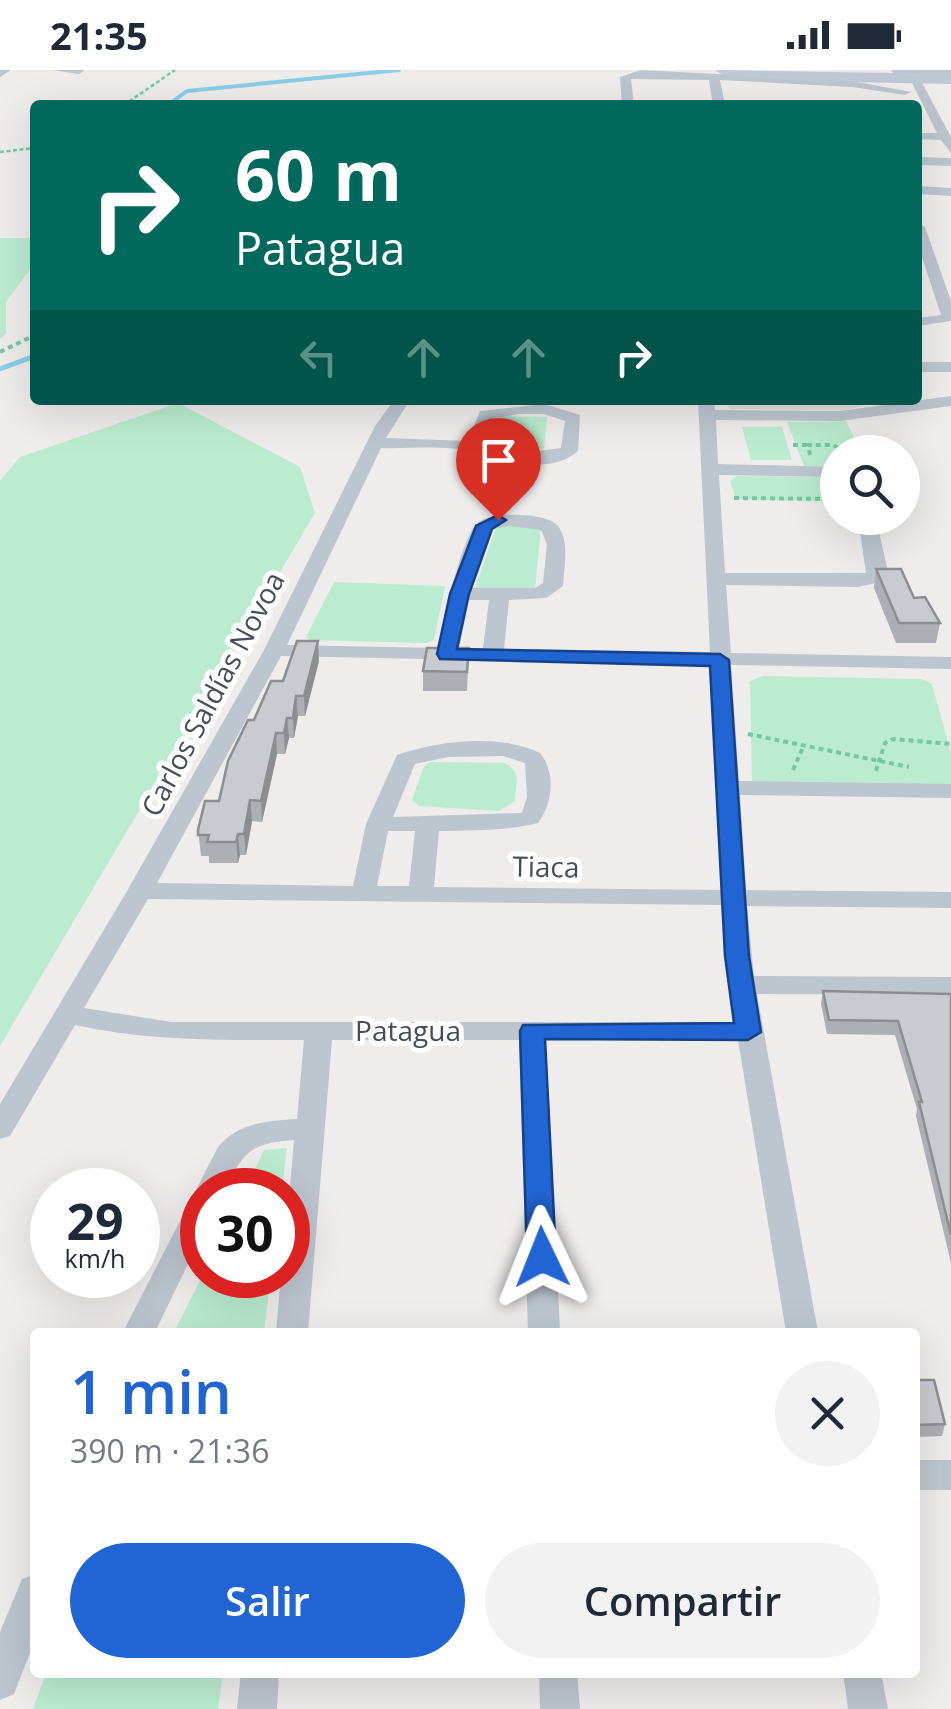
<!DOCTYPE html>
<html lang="es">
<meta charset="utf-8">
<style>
:root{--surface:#fff;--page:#f2f2f3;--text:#1f2937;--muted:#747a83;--accent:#2164d3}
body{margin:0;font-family:"Open Sans",sans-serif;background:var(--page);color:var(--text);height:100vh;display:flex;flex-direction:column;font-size:38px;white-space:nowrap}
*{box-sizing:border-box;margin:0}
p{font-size:32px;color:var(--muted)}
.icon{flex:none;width:55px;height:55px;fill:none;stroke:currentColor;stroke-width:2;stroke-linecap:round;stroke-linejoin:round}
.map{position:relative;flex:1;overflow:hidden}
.side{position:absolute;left:30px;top:1258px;width:890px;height:350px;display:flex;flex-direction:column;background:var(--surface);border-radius:10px;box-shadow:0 10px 40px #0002}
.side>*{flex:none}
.hud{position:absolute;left:30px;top:30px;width:892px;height:305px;border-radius:10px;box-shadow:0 10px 40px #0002;background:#00695c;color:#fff;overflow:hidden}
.controls{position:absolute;left:820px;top:365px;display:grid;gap:20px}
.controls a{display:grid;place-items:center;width:100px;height:100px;border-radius:50%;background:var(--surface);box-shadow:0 10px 40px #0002;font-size:50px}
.speed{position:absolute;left:30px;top:1098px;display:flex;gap:20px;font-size:50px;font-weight:700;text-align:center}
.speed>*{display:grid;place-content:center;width:130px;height:130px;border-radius:50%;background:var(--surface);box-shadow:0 10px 40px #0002;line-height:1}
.speed small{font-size:25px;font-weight:400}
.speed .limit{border:15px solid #d22;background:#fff;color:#111}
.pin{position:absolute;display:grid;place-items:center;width:85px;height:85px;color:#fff;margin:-102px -42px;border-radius:50% 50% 50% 0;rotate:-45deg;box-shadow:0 0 10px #0007}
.pin .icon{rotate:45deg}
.me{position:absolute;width:110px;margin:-55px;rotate:358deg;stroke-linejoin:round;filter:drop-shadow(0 0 8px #0008)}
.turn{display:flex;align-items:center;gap:35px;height:210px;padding:0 40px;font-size:45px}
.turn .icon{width:130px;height:130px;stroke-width:2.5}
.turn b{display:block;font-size:70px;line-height:85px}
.lanes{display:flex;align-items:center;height:95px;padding:0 40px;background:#0003;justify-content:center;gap:50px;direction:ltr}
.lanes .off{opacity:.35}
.round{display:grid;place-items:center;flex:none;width:105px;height:105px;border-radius:52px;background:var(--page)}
.headline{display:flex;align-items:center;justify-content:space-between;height:170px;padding:0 40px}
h1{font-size:60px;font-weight:600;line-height:75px;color:var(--accent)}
.primary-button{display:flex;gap:20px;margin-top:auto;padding:20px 40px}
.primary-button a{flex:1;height:115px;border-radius:60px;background:var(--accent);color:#fff;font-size:40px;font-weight:600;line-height:115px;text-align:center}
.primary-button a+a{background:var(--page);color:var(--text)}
.status{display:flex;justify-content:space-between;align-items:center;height:70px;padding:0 50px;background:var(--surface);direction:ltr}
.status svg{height:28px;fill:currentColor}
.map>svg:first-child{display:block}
</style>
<div class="status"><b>21:35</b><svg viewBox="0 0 49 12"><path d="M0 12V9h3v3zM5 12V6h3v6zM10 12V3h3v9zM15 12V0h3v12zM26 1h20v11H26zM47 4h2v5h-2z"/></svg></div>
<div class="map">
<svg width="951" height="1639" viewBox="0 0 951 1639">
<rect width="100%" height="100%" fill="#efecec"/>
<!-- education -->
<path fill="#e0dddd" d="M724 330H870L871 334 845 340 730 339Z"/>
<!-- green -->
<g fill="#bbecd1">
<path d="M0 168H35V192L6 232V264L0 269Z"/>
<path d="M178 333 300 397 315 443 0 976V411L20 387Z"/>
<path d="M500 346 547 347 544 379 485 374Z"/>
<path d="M846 351 861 382H838L837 397 804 396 787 352Z"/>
<path d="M742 357H782L792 390H751Z"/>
<path d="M737 406 825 407 837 412V432L736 429 730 411Z"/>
<path d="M497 455 541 456 535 521 485 522 475 518Z"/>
<path d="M334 512 445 516 434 570 426 573 310 570 306 567Z"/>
<path d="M763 606 922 609 932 614 951 683V717L752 713 750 611Z"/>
<path d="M430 692 503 693C522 699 516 714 515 731L499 741 419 736 412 730 424 696Z"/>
<path d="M287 1078 282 1120H245L264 1080Z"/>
<path d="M203 1205H271L264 1262H174Z"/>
<path d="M46 1603V1602L223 1603 218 1639H33Z"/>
</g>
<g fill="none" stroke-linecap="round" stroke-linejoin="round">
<!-- stream-far1 -->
<path stroke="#8acde7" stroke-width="4" d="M168 35 187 21 399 0"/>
<!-- stream -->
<path stroke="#8acde7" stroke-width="5" d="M0 299 35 286"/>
<!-- path-far1 -->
<g stroke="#75c8a4" stroke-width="2.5" stroke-dasharray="4 2.5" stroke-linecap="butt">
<path d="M124 35 175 0"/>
<path d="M552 35 608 34"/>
<path d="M0 82 35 78"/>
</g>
<!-- path -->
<g stroke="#75c8a4" stroke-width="4" stroke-dasharray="5 4" stroke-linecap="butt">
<path d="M0 282 35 265"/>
<path d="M793 375H808"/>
<path d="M810 385 808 375H833L845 382"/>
<path d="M734 428 838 429"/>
<path d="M748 664 909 697"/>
<path d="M793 700 804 675"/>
<path d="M876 701 885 673 893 669 951 674"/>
</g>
<!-- minor -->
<g fill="#bdc5ce" fill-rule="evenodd">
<path d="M0 0H11L0 7Z"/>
<path d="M52 0H84V1L79 4Z"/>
<path d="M641 0 852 11 911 22 905 25 852 17 720 10 725 35H713L709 10 631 9 634 35H622L620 7Z"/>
<path d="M891 0H951V6L912 5 920 9 951 67V83L941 70 918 69V63H937L911 11 896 7Z"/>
<path d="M918 87 951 88V96L918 95Z"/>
<path d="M918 116 951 118V126L918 124Z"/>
<path d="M918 153 925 157 951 231V251L918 256V248L941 245 918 175Z"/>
<rect x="918" y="292" width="33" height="10"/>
<path d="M951 326V336L840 351 716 350 718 394 838 397V407L719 405 725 503H866L858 448H876L888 502 880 512 858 517 726 515 731 583 951 587V599L731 595 739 711 951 714V728L740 725 746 820 951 822V838L747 836 754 906 951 907V925L757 924 818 1262H786L738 970H546L560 1262H528L519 970H332L308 1262H276L281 1205H288V1141L294 1070C251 1073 244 1081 224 1120H202V1165L155 1262H123L218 1077C238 1053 266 1051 297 1049L304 970C226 970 152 972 75 955L10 1066 0 1069V1034L127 821 264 580 375 356 394 330H410L386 368 468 371 480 341 544 334 580 345 578 381C548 407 503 389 470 381 443 375 408 379 381 378L287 575 438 578C443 554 461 468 477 453 490 441 547 442 558 456 570 472 564 497 563 516L546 528 509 530 504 579 710 582 698 330H714L715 340 840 341ZM519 344H544L565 351 561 378 522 383 484 374 493 348ZM509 456 541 460 547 474 543 513 535 518H471L492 459ZM468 530H489L483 578H459ZM281 586 710 595 721 820 434 817 439 761C473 760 505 761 538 753 553 733 556 703 540 683 499 663 438 671 397 685L366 754 353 816 157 813ZM503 686 525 693 527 727 522 743 393 747 415 694 448 687ZM388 761H415L409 816H377ZM148 829 722 835 724 886 735 952H171L84 938Z"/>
<rect x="915" y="1390" width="36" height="30"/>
<path d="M35 1504V1570L14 1624 0 1630V1562L22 1509Z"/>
<path d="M241 1602H279L277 1639H237Z"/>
<path d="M539 1602H577L580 1639H540Z"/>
<path d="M843 1602H881L888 1639H848Z"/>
</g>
<!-- secondary -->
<path fill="#bfc8d4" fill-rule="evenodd" d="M715 0 951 4V14L797 11 723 5Z"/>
</g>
<!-- wall -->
<g fill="#adafb4">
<path d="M740 330H831L830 334 740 331Z"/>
<path d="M876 499 914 528 940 553 936 573H896L874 518Z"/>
<path d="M469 578 467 621H423V601Z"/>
<path d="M319 591 305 646H298L294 668H289L285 684H277L262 752 252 751 246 785H240L238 793H209V786H201L198 760 219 731 254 650 283 611Z"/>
<path d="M823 921 951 924V1193L916 1046 917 1039 895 965 827 964 821 934Z"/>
<path d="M915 1310 945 1354 942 1366 915 1367Z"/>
</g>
<!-- shaded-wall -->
<g fill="#8d8e92">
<path d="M318 571 319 591 305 646 304 626Z"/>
<path d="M296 626 298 646 294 668 293 648Z"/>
<path d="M287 648 289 668 285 684 284 663Z"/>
<path d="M276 663 277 684 262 752 261 731Z"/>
<path d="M250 730 252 751 246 785 244 764Z"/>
<path d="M238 764 240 785 238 793 236 772Z"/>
</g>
<!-- building -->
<g fill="#c9cbd1" stroke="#8d8e92" stroke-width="2.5">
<path d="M876 499H901L914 528 925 527 940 553H899Z"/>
<path d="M297 571H318L304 626H296L293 648H287L284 663H276L261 731 250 730 244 764H238L236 772H207L209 765H198V760L205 731H219L228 691 248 650H254L271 611H283Z"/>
<path d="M427 578H469L467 602 423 601Z"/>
<path d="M823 921 951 924V1165L919 1032H922L898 951 829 950Z"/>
<path d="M915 1310H934L945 1354 915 1355Z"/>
</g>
<!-- route -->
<path fill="#2164d3" stroke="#154189" stroke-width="2.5" d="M498 445 506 450 492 459 469 524 457 579 720 584 729 590 749 886 761 962 748 970 545 969 556 1187 552 1195 542 1198 531 1195 527 1187 520 961 523 955 734 953 725 886 710 596 440 589 437 584 450 524 476 456Z"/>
<g text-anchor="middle" stroke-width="10" stroke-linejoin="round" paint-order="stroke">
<!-- street labels -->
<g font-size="28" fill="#454e58" stroke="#fff">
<text transform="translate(213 624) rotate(-62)" y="10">Carlos Saldías Novoa</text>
<text transform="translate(546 797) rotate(1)" y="10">Tiaca</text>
<text x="408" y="971">Patagua</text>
</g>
</g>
</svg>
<div class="controls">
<a><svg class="icon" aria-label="search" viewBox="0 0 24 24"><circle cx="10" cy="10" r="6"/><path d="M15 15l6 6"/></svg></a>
</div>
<div class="speed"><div>29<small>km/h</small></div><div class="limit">30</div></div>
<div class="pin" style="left:498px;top:450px;background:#d93025"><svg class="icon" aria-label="arrive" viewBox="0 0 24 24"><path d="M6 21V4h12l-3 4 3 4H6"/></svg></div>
<svg class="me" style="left:542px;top:1187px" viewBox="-20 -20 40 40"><path d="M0-17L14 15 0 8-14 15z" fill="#2164d3" stroke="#fff" stroke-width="4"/></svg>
<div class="hud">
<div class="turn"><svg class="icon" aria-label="right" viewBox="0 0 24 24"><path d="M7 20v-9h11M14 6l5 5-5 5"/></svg><div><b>60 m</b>Patagua</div></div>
<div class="lanes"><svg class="icon off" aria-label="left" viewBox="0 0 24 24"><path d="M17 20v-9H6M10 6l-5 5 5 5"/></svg><svg class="icon off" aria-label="ahead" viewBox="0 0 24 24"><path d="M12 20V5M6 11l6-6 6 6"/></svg><svg class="icon off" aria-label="ahead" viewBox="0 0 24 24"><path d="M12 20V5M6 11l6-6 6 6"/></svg><svg class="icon" aria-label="right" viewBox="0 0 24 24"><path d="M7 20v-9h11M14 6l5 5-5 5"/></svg></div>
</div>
<section class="side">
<div class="headline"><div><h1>1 min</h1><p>390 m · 21:36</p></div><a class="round"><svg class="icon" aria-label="close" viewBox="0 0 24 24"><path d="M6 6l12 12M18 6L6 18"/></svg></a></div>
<div class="primary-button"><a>Salir</a><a>Compartir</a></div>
</section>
</div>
